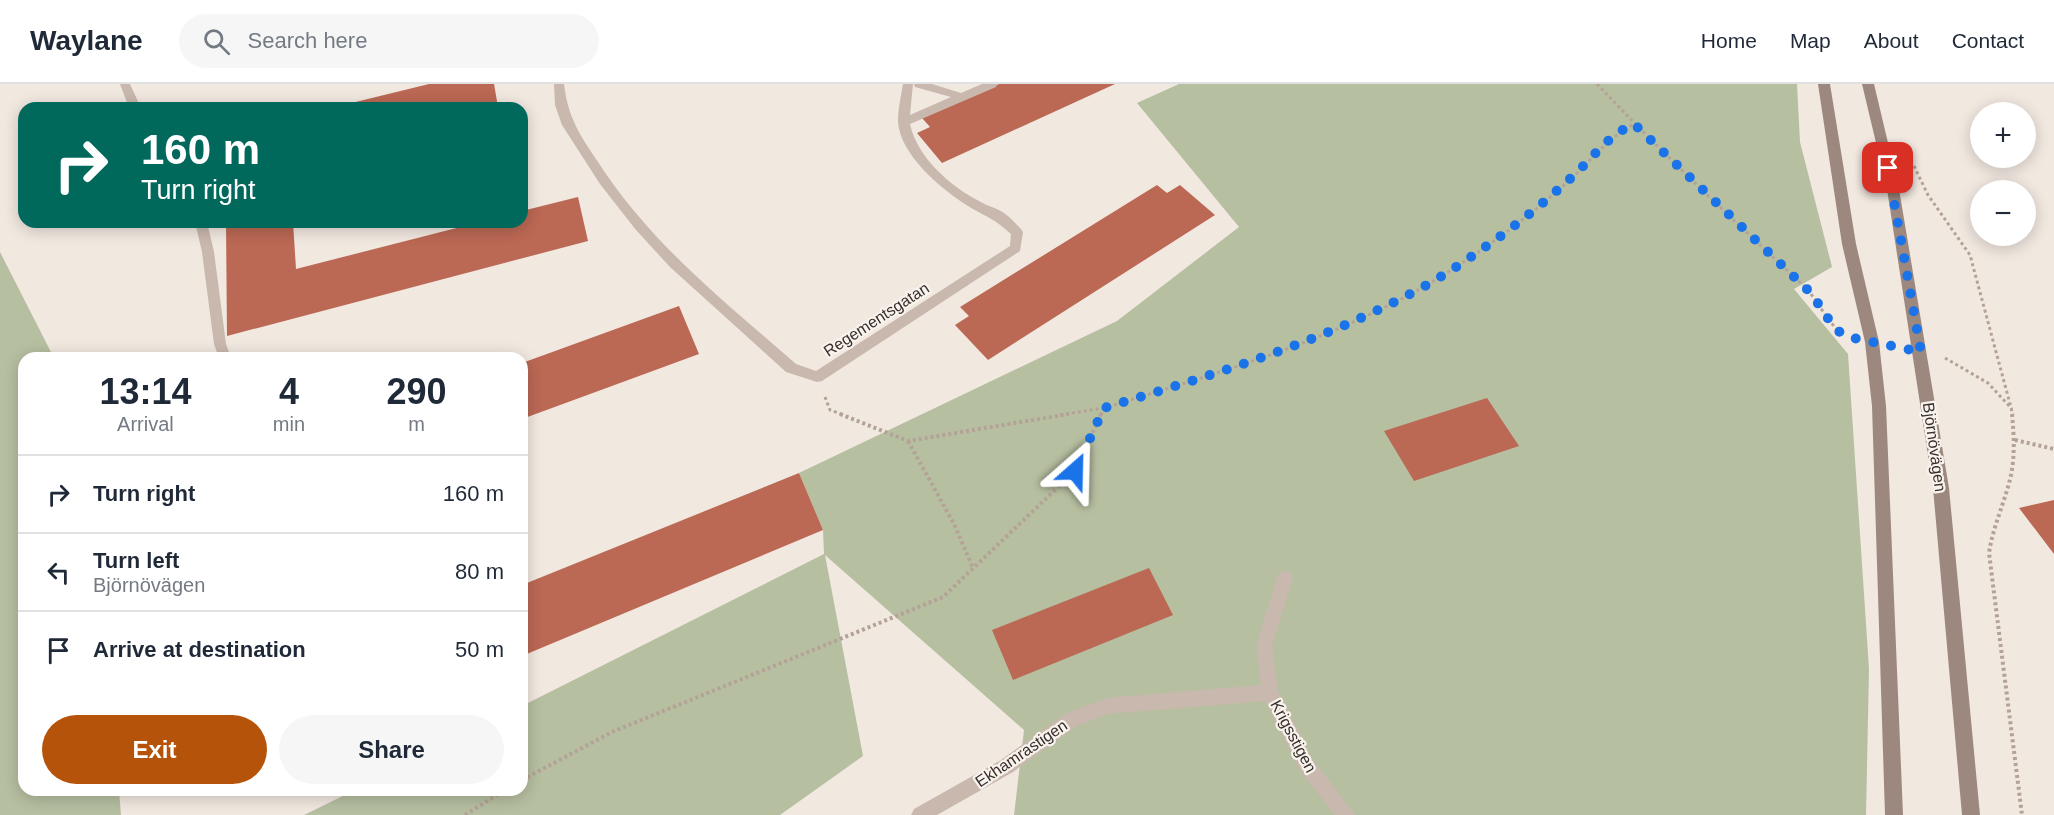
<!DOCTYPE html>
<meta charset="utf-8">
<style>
:root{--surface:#fff;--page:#f6f6f7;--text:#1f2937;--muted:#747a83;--line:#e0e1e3;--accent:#b45309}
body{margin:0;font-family:Arial,sans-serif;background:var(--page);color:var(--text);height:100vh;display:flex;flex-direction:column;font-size:22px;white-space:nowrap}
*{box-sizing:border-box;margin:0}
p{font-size:20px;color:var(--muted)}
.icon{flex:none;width:33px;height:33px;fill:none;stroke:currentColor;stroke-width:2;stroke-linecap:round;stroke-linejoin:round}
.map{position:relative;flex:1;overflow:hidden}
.drawer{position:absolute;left:18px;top:268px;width:510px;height:444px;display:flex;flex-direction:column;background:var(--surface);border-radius:18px;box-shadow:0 3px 15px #0003}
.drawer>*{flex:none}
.top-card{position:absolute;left:18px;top:18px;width:510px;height:126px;border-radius:18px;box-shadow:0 3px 15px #0003;background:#00695c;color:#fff;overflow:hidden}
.tools{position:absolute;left:1970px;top:18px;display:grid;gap:12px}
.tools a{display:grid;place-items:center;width:66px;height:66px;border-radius:50%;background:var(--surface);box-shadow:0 3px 15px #0003;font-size:30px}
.pin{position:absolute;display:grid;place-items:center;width:51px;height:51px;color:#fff;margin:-26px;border-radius:12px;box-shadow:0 3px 9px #0006}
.me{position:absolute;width:66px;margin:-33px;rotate:25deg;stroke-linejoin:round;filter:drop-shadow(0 0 4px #0008)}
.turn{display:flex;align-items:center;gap:21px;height:126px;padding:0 24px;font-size:27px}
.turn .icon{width:78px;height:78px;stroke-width:2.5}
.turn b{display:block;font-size:42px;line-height:51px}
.eta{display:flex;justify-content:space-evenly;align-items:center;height:102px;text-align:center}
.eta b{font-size:36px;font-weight:800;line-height:42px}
.primary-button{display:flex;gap:12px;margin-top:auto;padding:12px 24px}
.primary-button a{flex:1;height:69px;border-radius:36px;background:var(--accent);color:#fff;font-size:24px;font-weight:800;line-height:69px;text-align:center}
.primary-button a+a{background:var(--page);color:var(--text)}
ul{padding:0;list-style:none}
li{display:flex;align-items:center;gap:18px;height:78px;padding:0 24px;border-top:2px solid var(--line)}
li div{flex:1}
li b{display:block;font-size:22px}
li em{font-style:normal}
header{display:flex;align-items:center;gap:36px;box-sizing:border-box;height:84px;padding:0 30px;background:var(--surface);border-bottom:2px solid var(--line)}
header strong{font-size:28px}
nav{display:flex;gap:33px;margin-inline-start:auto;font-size:21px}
.search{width:420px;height:54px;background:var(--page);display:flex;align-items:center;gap:15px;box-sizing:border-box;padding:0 21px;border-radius:33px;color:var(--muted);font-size:22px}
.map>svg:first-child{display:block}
</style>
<header>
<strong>Waylane</strong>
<div class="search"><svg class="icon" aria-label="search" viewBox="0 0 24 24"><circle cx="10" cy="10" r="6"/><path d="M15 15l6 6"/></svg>Search here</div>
<nav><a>Home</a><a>Map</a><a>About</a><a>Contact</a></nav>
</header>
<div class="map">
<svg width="2054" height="731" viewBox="0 0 2054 731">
<rect width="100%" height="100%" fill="#f1e8e0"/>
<!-- green -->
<g fill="#b7bfa1">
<path d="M1179 0H1797L1800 58 1832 183 1794 205 1848 270 1869 585 1866 731H1014L1024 646 825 471 863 672 780 731H304L353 707 522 706V622L824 470 823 446 799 389 1117 237 1239 143 1137 19Z"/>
<path d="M0 168 54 274H24V706L119 707 121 731H0Z"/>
</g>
<!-- building -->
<g fill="#bb6854">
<path d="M429 0H494L498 23 331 24Z"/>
<path d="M999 0H1115L942 79 917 49 930 43 922 34Z"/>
<path d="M1157 101 1167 109 1180 101 1215 131 988 276 955 241 969 232 960 223Z"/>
<path d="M578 113 588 157 227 252 226 138H293L296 185 480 138H522V127Z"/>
<path d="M679 222 699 270 522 335V279Z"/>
<path d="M1487 314 1519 362 1414 397 1384 347Z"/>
<path d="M799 389 823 446 522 572V501Z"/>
<path d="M2054 416V470L2019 424Z"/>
<path d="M1149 484 1173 531 1013 596 992 546Z"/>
</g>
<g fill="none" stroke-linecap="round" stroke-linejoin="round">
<!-- path-far1 -->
<g stroke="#b4a297" stroke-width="3" stroke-dasharray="3 3" stroke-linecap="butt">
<path d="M1597 0C1663 70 1733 136 1804 202 1819 217 1826 238 1844 251"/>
<path d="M1914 82 1928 111 1970 171 2013 331"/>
<path d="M1945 274 1988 299 2012 325"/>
<path d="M825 313 830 326 844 331"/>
<path d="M1060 331 1104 324"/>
<path d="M1101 331 1104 324C1227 286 1357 250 1465 177 1503 152 1539 124 1573 93 1593 74 1609 53 1634 40"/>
</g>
<!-- path -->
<g stroke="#b4a297" stroke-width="4" stroke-dasharray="3 3" stroke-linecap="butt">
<path d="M840 330 908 357 1069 330"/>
<path d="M2012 330C2014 351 2015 371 2011 391 2005 418 1993 442 1989 469L2022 731"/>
<path d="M2015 356 2054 365"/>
<path d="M908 357 954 440 973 484"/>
<path d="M522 696 612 648 943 513 1075 387 1101 330"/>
<path d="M465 731 505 706"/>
</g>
<!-- lane -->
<g fill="#c9b8ad" fill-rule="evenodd">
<path d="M120 0H130L141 24H129Z"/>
<path d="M554 0H564C568 34 580 51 598 78 650 159 725 218 796 280L816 287 1010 162 1011 150C994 134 986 133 968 122 942 106 899 70 898 37 898 25 901 12 903 0H913L910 31 951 13 915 3 914 0H932L961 9 982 0H997L996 3 910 40C917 73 950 102 979 117 987 122 997 124 1004 129 1010 133 1016 140 1021 145L1023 148 1020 167 822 297 817 298 786 288 670 183 636 146 600 100 562 41 555 21Z"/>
<path d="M195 138H207L214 168 226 260 231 274H219L214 260 202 168Z"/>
</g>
<!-- street -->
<path fill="#c9b8ad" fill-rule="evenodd" d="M1285 487 1291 489 1293 494 1272 562 1278 607 1311 673 1355 731H1335L1299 685 1265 617 1107 630 1077 642 1013 688 937 731H911L914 725 1001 676 1065 630 1107 614 1261 601 1256 562 1277 494 1279 489Z"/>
<!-- secondary -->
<g fill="#9c887e" fill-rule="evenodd">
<path d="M1818 0H1830L1856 160 1879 258 1886 322 1903 731H1885L1872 322 1865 258 1842 160Z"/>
<path d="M1862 0H1874L1899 105 1949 404 1980 731H1962L1933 404 1887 105Z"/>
</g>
</g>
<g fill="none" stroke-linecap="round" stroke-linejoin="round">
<!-- route -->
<path stroke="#1a73e8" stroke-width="10" stroke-dasharray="0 18" d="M1075 387 1104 324C1212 291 1323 258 1423 203 1445 191 1467 176 1488 161 1517 141 1546 117 1572 93 1593 74 1608 51 1634 40L1811 209 1835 245 1848 253 1921 268 1888 84"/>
</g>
<g text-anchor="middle" stroke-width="4.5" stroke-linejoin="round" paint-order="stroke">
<!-- street labels -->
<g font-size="16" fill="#382e2b" stroke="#f9f3ed">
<text transform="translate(876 235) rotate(-33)" y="6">Regementsgatan</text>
<text transform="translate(1935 363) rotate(82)" y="6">Björnövägen</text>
<text transform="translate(1294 652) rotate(62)" y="6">Krigsstigen</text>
<text transform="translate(1021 669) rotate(-34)" y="6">Ekhamrastigen</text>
</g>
</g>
</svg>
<div class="tools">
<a>+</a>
<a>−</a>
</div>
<div class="pin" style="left:1888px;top:84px;background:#d93025"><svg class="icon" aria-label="arrive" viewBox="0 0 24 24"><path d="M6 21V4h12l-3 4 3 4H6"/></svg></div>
<svg class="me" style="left:1075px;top:387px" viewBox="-20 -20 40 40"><path d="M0-17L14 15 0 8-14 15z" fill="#1a73e8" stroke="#fff" stroke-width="4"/></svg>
<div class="top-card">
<div class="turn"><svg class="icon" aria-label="right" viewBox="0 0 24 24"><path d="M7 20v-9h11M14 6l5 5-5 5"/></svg><div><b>160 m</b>Turn right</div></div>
</div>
<section class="drawer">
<div class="eta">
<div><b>13:14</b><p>Arrival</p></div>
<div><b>4</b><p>min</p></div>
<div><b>290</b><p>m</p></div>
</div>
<ul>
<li><svg class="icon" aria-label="right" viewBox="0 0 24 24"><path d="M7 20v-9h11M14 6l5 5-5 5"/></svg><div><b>Turn right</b></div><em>160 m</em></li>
<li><svg class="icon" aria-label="left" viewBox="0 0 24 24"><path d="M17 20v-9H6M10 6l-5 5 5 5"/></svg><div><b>Turn left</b><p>Björnövägen</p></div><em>80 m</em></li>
<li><svg class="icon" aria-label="arrive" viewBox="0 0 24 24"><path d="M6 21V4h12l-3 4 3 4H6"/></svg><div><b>Arrive at destination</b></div><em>50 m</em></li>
</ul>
<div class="primary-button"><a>Exit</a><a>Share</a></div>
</section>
</div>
